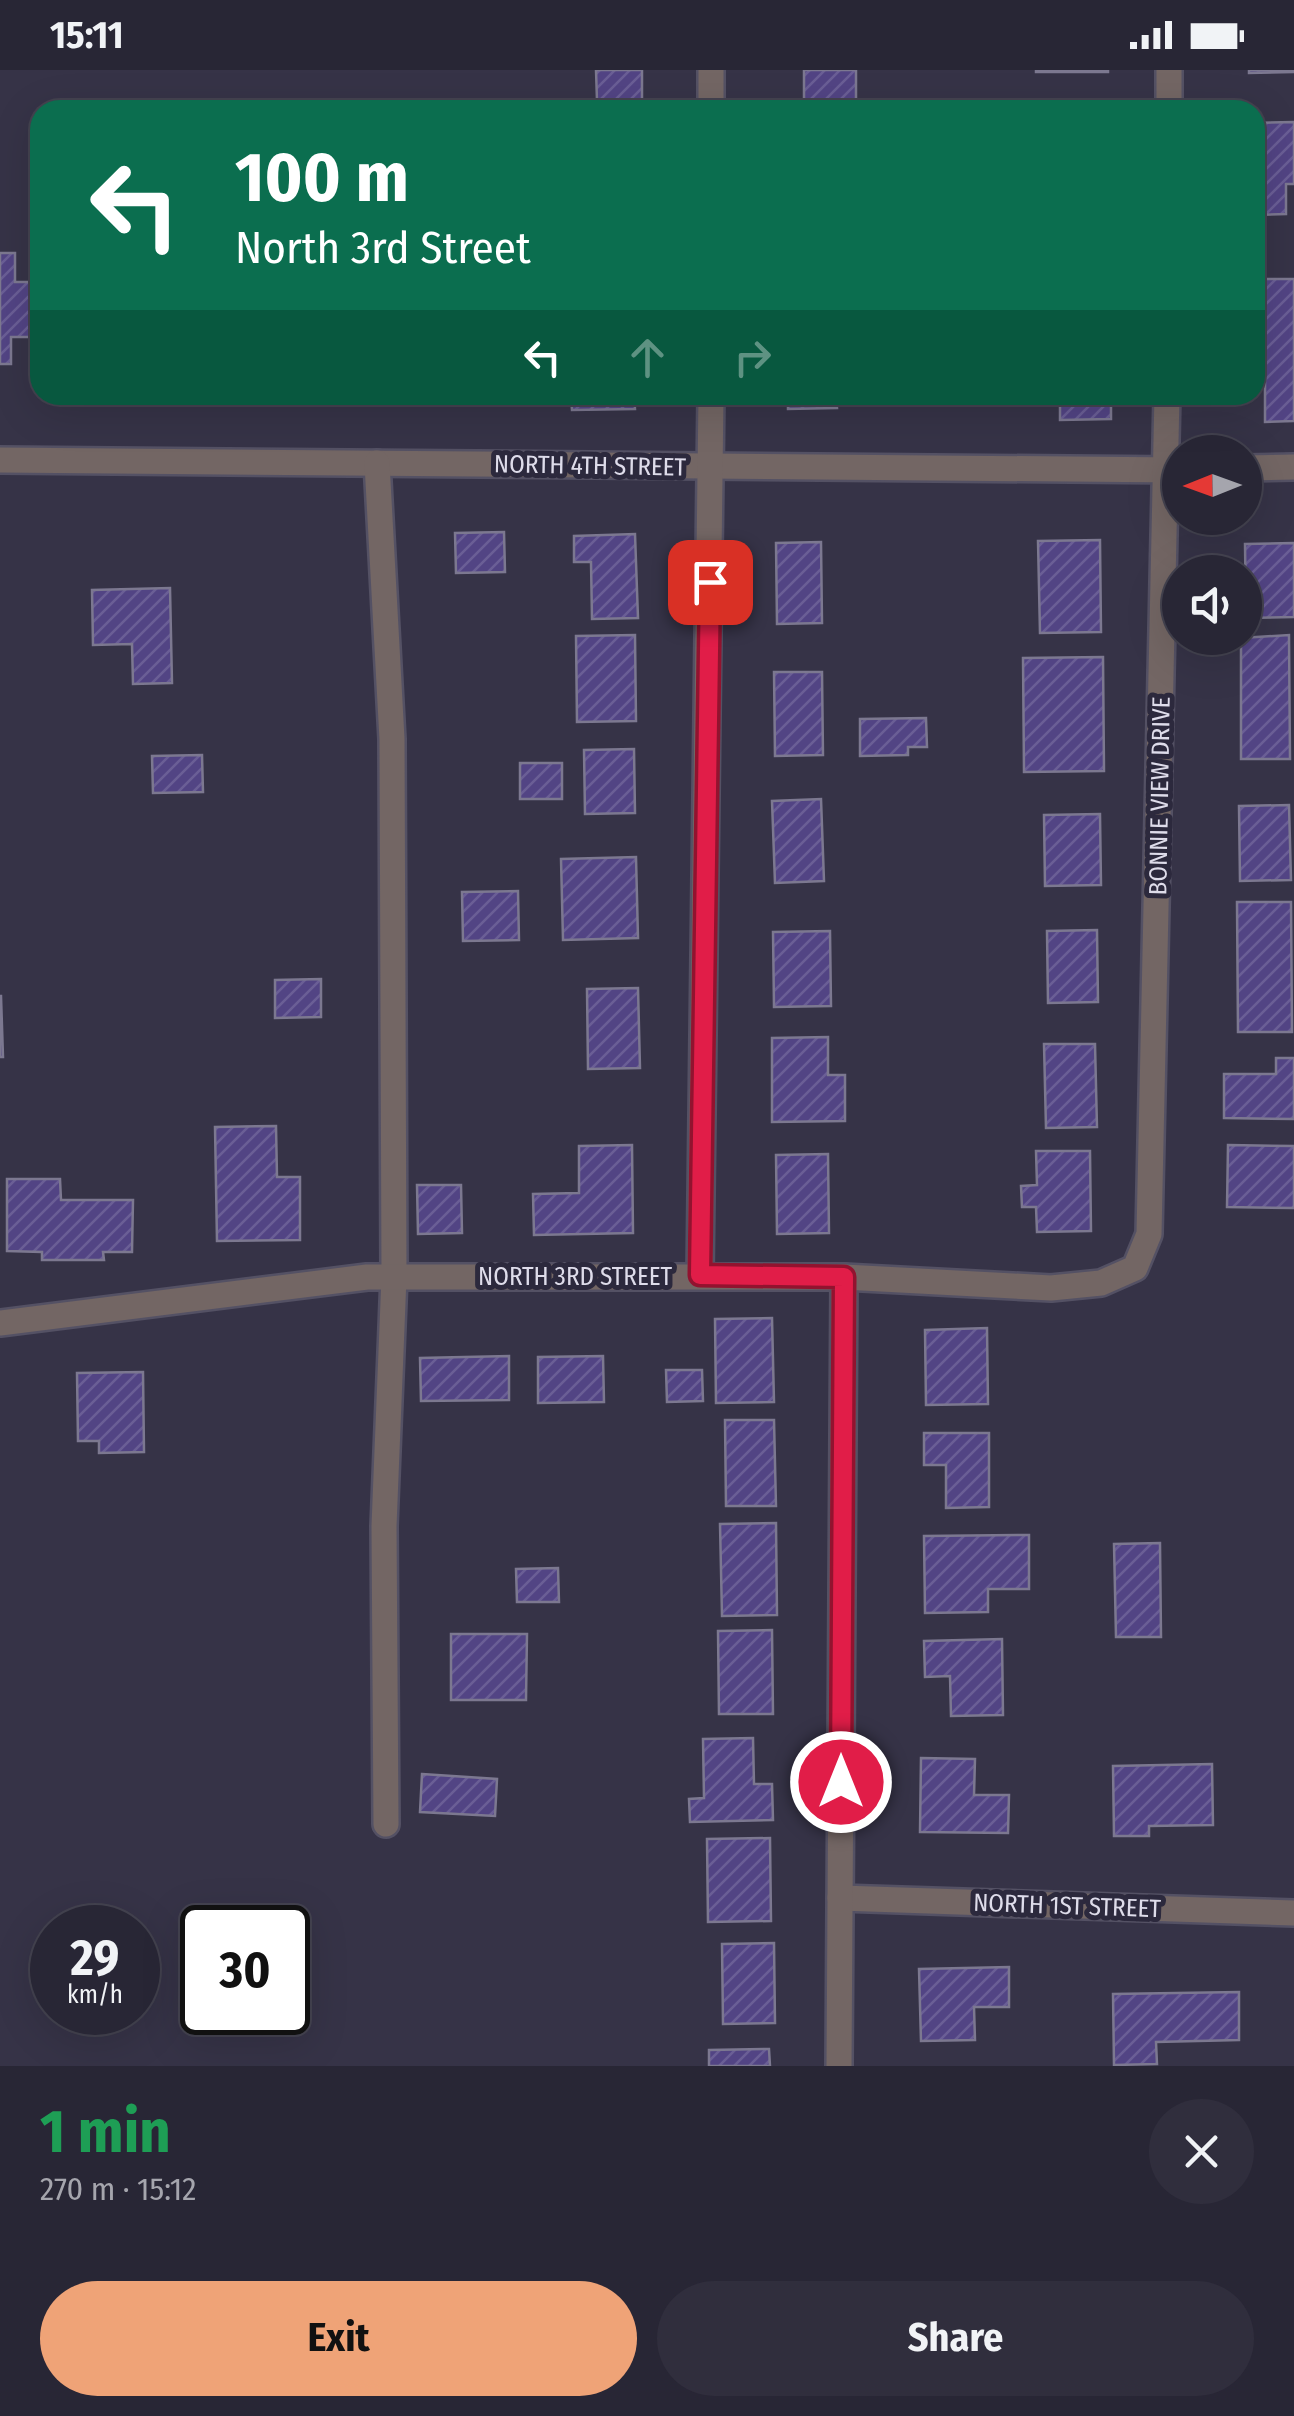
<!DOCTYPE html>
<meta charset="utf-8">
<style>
:root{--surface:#282635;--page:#302e3d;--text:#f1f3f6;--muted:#a5a5ad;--line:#444350;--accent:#efa377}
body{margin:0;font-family:"Fira Sans Condensed",sans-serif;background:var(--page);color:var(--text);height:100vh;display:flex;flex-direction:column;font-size:38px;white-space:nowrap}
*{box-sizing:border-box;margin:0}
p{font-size:32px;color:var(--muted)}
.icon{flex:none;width:55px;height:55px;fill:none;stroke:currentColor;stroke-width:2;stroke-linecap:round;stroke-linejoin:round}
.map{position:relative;height:1996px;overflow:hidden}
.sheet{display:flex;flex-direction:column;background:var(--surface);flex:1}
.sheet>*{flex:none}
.guide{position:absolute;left:30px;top:30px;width:1235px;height:305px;border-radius:30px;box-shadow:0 10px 40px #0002,0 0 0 2px var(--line);background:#0b6e4f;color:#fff;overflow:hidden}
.needle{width:65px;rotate:269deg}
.tools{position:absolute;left:1162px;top:365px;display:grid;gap:20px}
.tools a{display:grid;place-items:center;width:100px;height:100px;border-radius:50%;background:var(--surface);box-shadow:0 10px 40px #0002,0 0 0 2px var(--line);font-size:50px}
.speed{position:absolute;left:30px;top:1835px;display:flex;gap:20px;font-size:50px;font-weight:700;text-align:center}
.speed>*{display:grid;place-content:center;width:130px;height:130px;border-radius:50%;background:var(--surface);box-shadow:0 10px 40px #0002,0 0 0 2px var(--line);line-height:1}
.speed small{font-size:25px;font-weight:400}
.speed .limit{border:5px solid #111;border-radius:15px;background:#fff;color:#111}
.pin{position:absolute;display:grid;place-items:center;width:85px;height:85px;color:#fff;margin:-42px;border-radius:20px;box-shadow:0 5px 15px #0006}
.me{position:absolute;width:110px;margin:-55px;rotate:0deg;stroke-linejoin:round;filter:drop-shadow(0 0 8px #0008)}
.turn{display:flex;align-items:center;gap:35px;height:210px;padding:0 40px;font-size:45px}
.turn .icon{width:130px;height:130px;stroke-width:2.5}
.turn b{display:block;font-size:70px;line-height:85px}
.lanes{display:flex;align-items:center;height:95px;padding:0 40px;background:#0003;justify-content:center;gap:50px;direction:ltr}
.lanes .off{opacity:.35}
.round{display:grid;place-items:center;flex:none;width:105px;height:105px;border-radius:52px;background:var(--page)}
.head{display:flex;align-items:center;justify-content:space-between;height:170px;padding:0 40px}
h1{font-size:60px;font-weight:700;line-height:75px;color:#1e9e55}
.button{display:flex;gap:20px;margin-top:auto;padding:20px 40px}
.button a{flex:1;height:115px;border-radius:60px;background:var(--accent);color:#111;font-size:40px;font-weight:700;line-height:115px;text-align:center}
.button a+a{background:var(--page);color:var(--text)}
.status{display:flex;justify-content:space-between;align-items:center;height:70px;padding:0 50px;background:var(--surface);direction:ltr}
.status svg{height:28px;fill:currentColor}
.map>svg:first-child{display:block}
</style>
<div class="status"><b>15:11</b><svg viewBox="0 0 49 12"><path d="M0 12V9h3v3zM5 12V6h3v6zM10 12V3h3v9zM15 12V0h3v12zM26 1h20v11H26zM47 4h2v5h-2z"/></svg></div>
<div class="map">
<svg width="1294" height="1996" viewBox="0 0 1294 1996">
<defs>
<pattern id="building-hatch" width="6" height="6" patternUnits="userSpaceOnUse" patternTransform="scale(2.5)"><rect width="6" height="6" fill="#524484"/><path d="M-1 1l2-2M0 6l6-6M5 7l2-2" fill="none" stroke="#6a5e96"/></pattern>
</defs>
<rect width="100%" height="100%" fill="#363347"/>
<!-- building -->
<g fill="url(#building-hatch)" stroke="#7c7890" stroke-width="2.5">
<path d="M596 0H642V40H575V32L597 31Z"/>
<rect x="804" y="0" width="52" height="40"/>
<rect x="1036" y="0" width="72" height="2"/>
<path d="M1249 0H1294V2L1249 3Z"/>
<path d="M1294 52V114H1286V144L1255 145V53Z"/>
<path d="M0 183H15V212H40V267H11V294H0Z"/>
<path d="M1255 209H1294V351L1265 352V311H1255Z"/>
<path d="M571 325H634L635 339 572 340Z"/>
<path d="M788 325H836L837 338 788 339Z"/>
<path d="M1060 325H1111V349L1060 350Z"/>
<path d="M504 462 505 502 456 503 455 463Z"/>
<path d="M635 464 638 548 592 549 591 492H574V466Z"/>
<path d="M1100 470 1101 562 1040 563 1038 471Z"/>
<path d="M821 472 822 553 777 554 776 473Z"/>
<path d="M1294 473V547L1246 548 1245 474Z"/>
<path d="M170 518 172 613 133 614 132 574 93 575 92 520Z"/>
<path d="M635 565 636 651 577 652 576 566Z"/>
<path d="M1289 565 1290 689H1241V568Z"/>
<path d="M1103 587 1104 701 1024 702 1023 588Z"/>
<path d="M774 602H822L823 685 775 686Z"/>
<path d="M926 648 927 677H908V685L860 686V649Z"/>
<path d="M634 679 635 743 585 744 584 680Z"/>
<path d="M202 685 203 722 153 723 152 686Z"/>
<rect x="520" y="693" width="42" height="36"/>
<path d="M821 729 824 811 775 813 772 731Z"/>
<path d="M1289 735 1291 810 1240 811 1239 736Z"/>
<path d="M1100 744 1101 815 1045 816 1044 745Z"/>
<path d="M636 787 638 868 563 870 561 789Z"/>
<path d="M518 821 519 870 463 871 462 822Z"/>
<path d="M1237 832H1291L1292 962H1238Z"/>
<path d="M1097 860 1098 932 1048 933 1047 861Z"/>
<path d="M830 861 831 936 774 937 773 862Z"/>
<path d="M321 909V947L275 948V910Z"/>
<path d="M638 918 640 998 588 999 587 919Z"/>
<path d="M0 926H1L3 987H0Z"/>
<path d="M828 967V1005H845V1051L772 1052V968Z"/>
<path d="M1044 974H1095L1097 1057 1046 1058Z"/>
<path d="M1276 988H1294V1049L1224 1048V1004H1276Z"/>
<path d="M276 1056 277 1107H300V1170L217 1171 215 1057Z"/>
<path d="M632 1075 633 1163 534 1165 533 1124 579 1123V1076Z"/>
<path d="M1228 1075 1294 1076V1138L1227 1137Z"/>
<path d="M1036 1081H1090L1091 1161 1037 1162 1036 1137H1022L1021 1116 1037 1115Z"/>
<path d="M828 1084 829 1163 777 1164 776 1085Z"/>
<path d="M7 1109H60L61 1130H133L132 1182H103L104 1190H42V1182L7 1181Z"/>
<path d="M417 1115H461L462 1163 418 1164Z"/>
<path d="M772 1248 774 1332 716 1333 715 1249Z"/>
<path d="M987 1258 988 1334 926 1335 925 1260Z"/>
<path d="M509 1286V1330L421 1331 420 1288Z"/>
<path d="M603 1286 604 1332 538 1333V1287Z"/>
<path d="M666 1300H702L703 1331 667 1332Z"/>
<path d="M143 1302 144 1382 99 1383V1371H78L77 1303Z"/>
<path d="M725 1350H774L776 1436H726Z"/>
<path d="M924 1363H989V1437L946 1438V1395H924Z"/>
<path d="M776 1453 777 1545 722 1546 720 1454Z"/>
<path d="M1029 1465V1519H988V1542L925 1543 924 1466Z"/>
<path d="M1160 1473 1161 1567H1116L1114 1474Z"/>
<path d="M558 1498 559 1532H517L516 1499Z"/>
<path d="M772 1560 773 1644H719L718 1561Z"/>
<path d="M451 1564H527L526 1630H451Z"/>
<path d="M1002 1569 1003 1645 951 1646 950 1606 925 1607 924 1571Z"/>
<path d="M753 1668 754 1714H772L773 1750 690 1752 689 1729 704 1728 703 1669Z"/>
<path d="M921 1688 975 1689 974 1725H1009L1008 1763 920 1762Z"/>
<path d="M1212 1694 1213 1755 1149 1756V1766H1114L1113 1696Z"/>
<path d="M422 1704 497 1709 495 1746 420 1742Z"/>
<path d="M770 1768 771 1851 708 1852 707 1769Z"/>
<path d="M774 1873 775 1953 723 1954 722 1874Z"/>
<path d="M1009 1897V1937H974L975 1970 921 1971 919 1899Z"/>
<path d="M1239 1922V1970L1156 1972 1157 1994 1114 1995 1113 1924Z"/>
<path d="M769 1979 770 1996H709V1980Z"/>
</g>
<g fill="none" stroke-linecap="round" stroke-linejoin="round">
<defs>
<g id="minor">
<path d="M711 0V40"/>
<path d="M1169 40V0"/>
<path d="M0 390 1180 400"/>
<path d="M377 393 392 669 394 1207 384 1456 386 1754"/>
<path d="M1245 398 1294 397"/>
<path d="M700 1205 711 325"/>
<path d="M0 1253 367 1207H844L1051 1218 1101 1213 1135 1198 1149 1164 1167 325"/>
<path d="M840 1828 1294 1843"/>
<path d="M839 1996 844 1207"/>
</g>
</defs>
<!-- minor casing -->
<use href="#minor" stroke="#545164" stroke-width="30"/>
<!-- minor -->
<use href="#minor" stroke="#736664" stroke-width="25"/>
</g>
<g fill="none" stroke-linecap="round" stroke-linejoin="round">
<defs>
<path id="route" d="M710 512 700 1205 844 1207 841 1712"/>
</defs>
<!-- route casing -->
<use href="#route" stroke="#92132f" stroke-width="25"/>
<!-- route -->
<use href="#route" stroke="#e11d48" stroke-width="18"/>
</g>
<g text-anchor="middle" stroke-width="10" stroke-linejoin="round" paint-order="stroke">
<!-- street labels -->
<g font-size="25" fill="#dedcea" stroke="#2c293d">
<text transform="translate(590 395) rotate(1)" y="9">NORTH 4TH STREET</text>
<text transform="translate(1159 726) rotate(-89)" y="9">BONNIE VIEW DRIVE</text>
<text x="575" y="1215">NORTH 3RD STREET</text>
<text transform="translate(1067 1835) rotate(2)" y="9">NORTH 1ST STREET</text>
</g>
</g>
</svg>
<div class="tools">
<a><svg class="needle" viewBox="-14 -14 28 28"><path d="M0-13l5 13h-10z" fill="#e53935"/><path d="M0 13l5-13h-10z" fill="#a5a5ad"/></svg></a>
<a><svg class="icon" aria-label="sound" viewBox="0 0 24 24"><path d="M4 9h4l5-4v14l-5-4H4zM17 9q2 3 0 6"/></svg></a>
</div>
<div class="speed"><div>29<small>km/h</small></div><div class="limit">30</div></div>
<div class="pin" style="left:710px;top:512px;background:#d93025"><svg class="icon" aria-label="arrive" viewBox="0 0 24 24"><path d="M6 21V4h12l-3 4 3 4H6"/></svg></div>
<svg class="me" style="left:841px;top:1712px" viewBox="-20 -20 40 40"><circle r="17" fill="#e11d48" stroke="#fff" stroke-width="3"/><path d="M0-11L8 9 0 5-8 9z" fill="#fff"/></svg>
<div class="guide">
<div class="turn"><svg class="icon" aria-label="left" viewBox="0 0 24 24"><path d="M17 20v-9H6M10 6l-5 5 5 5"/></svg><div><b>100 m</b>North 3rd Street</div></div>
<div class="lanes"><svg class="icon" aria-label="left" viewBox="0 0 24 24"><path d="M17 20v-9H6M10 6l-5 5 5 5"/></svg><svg class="icon off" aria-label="ahead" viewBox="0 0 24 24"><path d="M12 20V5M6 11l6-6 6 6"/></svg><svg class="icon off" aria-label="right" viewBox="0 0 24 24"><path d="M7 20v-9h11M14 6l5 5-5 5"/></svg></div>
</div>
</div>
<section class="sheet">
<div class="head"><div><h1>1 min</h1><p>270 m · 15:12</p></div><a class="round"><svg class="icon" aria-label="close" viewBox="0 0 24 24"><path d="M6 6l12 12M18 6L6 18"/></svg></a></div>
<div class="button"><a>Exit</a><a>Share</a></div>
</section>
